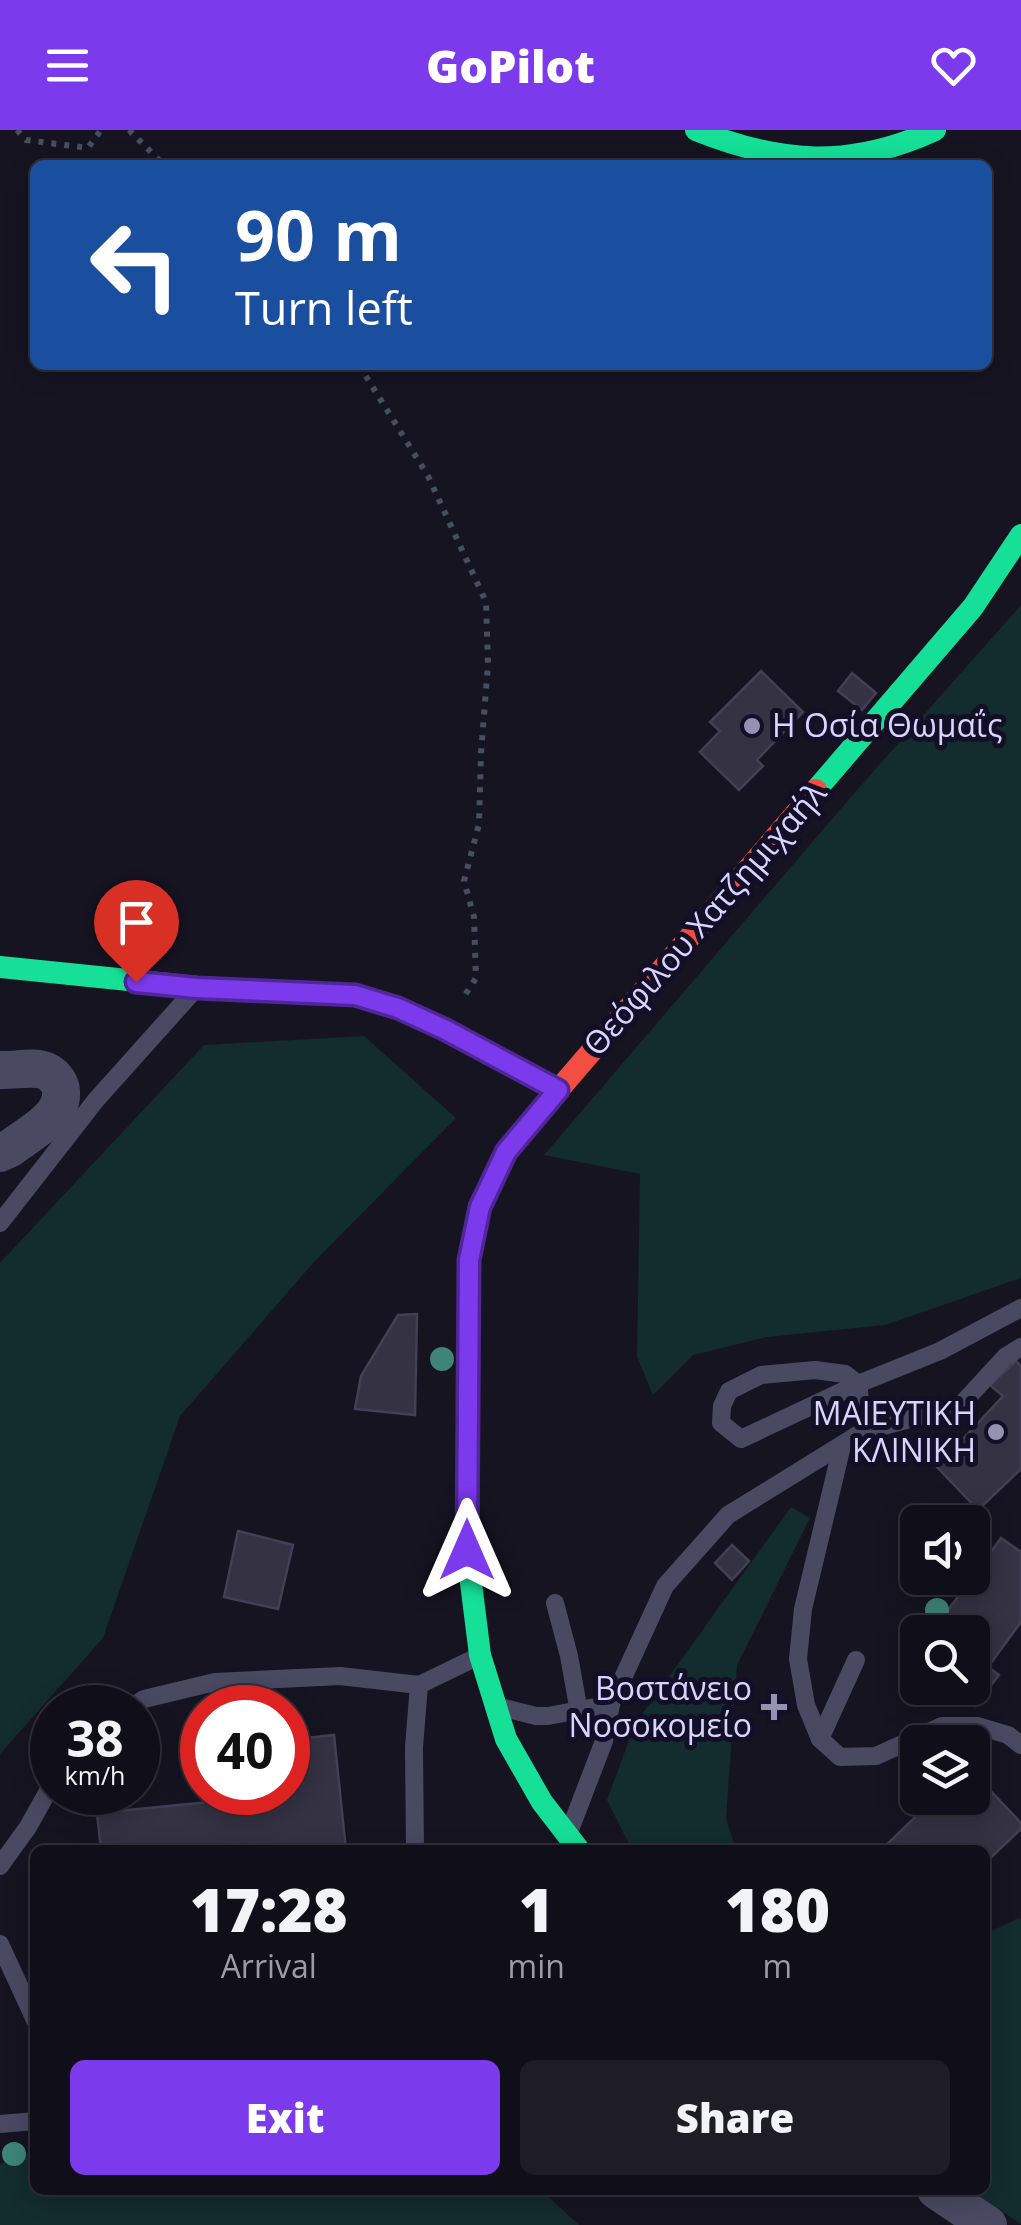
<!DOCTYPE html>
<meta charset="utf-8">
<style>
:root{--surface:#100f19;--page:#1e1d26;--text:#f1f3f6;--muted:#9c9ca2;--line:#302f38;--accent:#7c3aed}
body{margin:0;font-family:"Open Sans",sans-serif;background:var(--page);color:var(--text);height:100vh;display:flex;flex-direction:column;font-size:38px;white-space:nowrap}
*{box-sizing:border-box;margin:0}
p{font-size:32px;color:var(--muted)}
.icon{flex:none;width:55px;height:55px;fill:none;stroke:currentColor;stroke-width:2;stroke-linecap:round;stroke-linejoin:round}
.map{position:relative;flex:1;overflow:hidden}
.panel{position:absolute;left:30px;top:1715px;width:960px;height:350px;display:flex;flex-direction:column;background:var(--surface);border-radius:15px;box-shadow:0 5px 25px #0003,0 0 0 2px var(--line)}
.panel>*{flex:none}
.banner{position:absolute;left:30px;top:30px;width:962px;height:210px;border-radius:15px;box-shadow:0 5px 25px #0003,0 0 0 2px var(--line);background:#1a4fa0;color:#fff;overflow:hidden}
.controls{position:absolute;left:900px;top:1375px;display:grid;gap:20px}
.controls a{display:grid;place-items:center;width:90px;height:90px;border-radius:15px;background:var(--surface);box-shadow:0 5px 25px #0003,0 0 0 2px var(--line);font-size:50px}
.speed{position:absolute;left:30px;top:1555px;display:flex;gap:20px;font-size:50px;font-weight:700;text-align:center}
.speed>*{display:grid;place-content:center;width:130px;height:130px;border-radius:50%;background:var(--surface);box-shadow:0 5px 25px #0003,0 0 0 2px var(--line);line-height:1}
.speed small{font-size:25px;font-weight:400}
.speed .limit{border:15px solid #d22;background:#fff;color:#111}
.pin{position:absolute;display:grid;place-items:center;width:85px;height:85px;color:#fff;margin:-102px -42px;border-radius:50% 50% 50% 0;rotate:-45deg;box-shadow:0 0 10px #0007}
.pin .icon{rotate:45deg}
.me{position:absolute;width:110px;margin:-55px;rotate:0deg;stroke-linejoin:round;filter:drop-shadow(0 0 8px #0008)}
.turn{display:flex;align-items:center;gap:35px;height:210px;padding:0 40px;font-size:45px}
.turn .icon{width:130px;height:130px;stroke-width:2.5}
.turn b{display:block;font-size:70px;line-height:85px}
.eta{display:flex;justify-content:space-evenly;align-items:center;height:170px;text-align:center}
.eta b{font-size:60px;font-weight:800;line-height:70px}
.action{display:flex;gap:20px;margin-top:auto;padding:20px 40px}
.action a{flex:1;height:115px;border-radius:15px;background:var(--accent);color:#fff;font-size:40px;font-weight:800;line-height:115px;text-align:center}
.action a+a{background:var(--page);color:var(--text)}
header{display:flex;justify-content:space-between;align-items:center;height:130px;padding:0 40px;background:var(--accent);color:#fff;font-size:45px;font-weight:800}
.map>svg:first-child{display:block}
</style>
<header><svg class="icon" aria-label="menu" viewBox="0 0 24 24"><path d="M4 6h16M4 12h16M4 18h16"/></svg>GoPilot<svg class="icon" aria-label="heart" viewBox="0 0 24 24"><path d="M12 20l-8-8c-3-5 5-10 8-4 3-6 11-1 8 4z"/></svg></header>
<div class="map">
<svg width="1021" height="2095" viewBox="0 0 1021 2095">
<rect width="100%" height="100%" fill="#161421"/>
<!-- green -->
<g fill="#132c2d">
<path d="M1021 475V1148L885 1195 767 1207 693 1225 653 1265 637 1227 640 1044 544 1025 850 668Z"/>
<path d="M364 906 456 988 314 1132 180 1286 103 1508 0 1624V1133L204 915Z"/>
<path d="M791 1377 810 1388 737 1535 726 1688 736 1720H632L607 1670 635 1594Z"/>
<path d="M1019 1788 1021 1790V2094L969 2060H985V1804Z"/>
<path d="M14 2024H35V2060H541L579 2095H0V2035Z"/>
</g>
<!-- building -->
<g fill="#343243" stroke="#433f54" stroke-width="2.5">
<path d="M761 541 803 582 757 630 763 636 739 660 700 622 720 601 710 592Z"/>
<path d="M852 543 876 563 862 580 838 561Z"/>
<path d="M417 1184 415 1285 355 1279 361 1246 398 1185Z"/>
<path d="M1016 1231 1021 1236V1339L978 1380 937 1337 1003 1266 990 1255Z"/>
<path d="M238 1401 293 1415 278 1479 224 1467Z"/>
<path d="M1001 1408 1021 1422V1492L988 1537 999 1545 975 1576 950 1558H972V1502H932Z"/>
<path d="M732 1415 749 1431 732 1450 715 1433Z"/>
<path d="M334 1605 346 1720H101L97 1683 239 1669V1662H288V1610Z"/>
<path d="M972 1641 1021 1693V1699L985 1733V1720H881L935 1668H972Z"/>
</g>
<g fill="none" stroke-linecap="round" stroke-linejoin="round">
<!-- path -->
<g stroke="#44505f" stroke-width="6" stroke-dasharray="5 8" stroke-linecap="butt">
<path d="M17 0 26 10 88 18 101 0"/>
<path d="M129 0 164 35"/>
<path d="M359 235 428 346 486 472 488 534 481 623 479 694 464 751 474 787 476 848 465 865"/>
</g>
<!-- lane -->
<g stroke="#4a4962" stroke-width="18">
<path d="M0 1093 96 970 190 865"/>
<path d="M864 1301 858 1254 845 1244 815 1240 761 1245 729 1261 722 1276 721 1293 741 1309 858 1254 940 1221 1021 1178"/>
<path d="M842 1316 803 1479 798 1529 806 1575 820 1609 840 1627 876 1626 942 1596H978L1008 1605 1021 1615"/>
<path d="M555 1473 569 1526 579 1582"/>
<path d="M131 1578 144 1569 215 1552 340 1546 419 1555"/>
<path d="M504 1578 536 1586H548L611 1574"/>
<path d="M820 1609 856 1530"/>
<path d="M571 1697 604 1611 611 1574 665 1456 728 1385 864 1301 960 1276 1005 1227 1021 1217"/>
<path d="M415 1720 414 1617 419 1555 477 1527"/>
<path d="M0 1736 28 1697 52 1654"/>
<path d="M0 1814 35 1890"/>
<path d="M0 1994 35 1991"/>
</g>
<!-- street -->
<g stroke="#4a4962" stroke-width="38">
<path d="M0 940C15 941 35 935 48 942 55 946 61 954 61 962 63 988 28 1004 9 1019L0 1023"/>
<path d="M936 2060 988 2095"/>
</g>
<!-- fast -->
<g stroke="#16e098" stroke-width="22">
<path d="M696 0C780 34 851 39 935 0"/>
<path d="M816 660 973 477 1021 405"/>
<path d="M0 837 197 857 355 865 398 878 444 899 558 960"/>
<path d="M512 1014 506 1021 479 1077 469 1130 467 1421 480 1525 506 1609 542 1672 579 1720"/>
</g>
<!-- jam -->
<path stroke="#f24e42" stroke-width="22" d="M512 1014 816 660"/>
</g>
<!-- trees -->
<g fill="#3e8478">
<circle cx="442" cy="1229" r="12"/>
<circle cx="937" cy="1480" r="12"/>
<circle cx="14" cy="2024" r="12"/>
</g>
<g fill="none" stroke-linecap="round" stroke-linejoin="round">
<defs>
<path id="route" d="M136 852 197 858 355 865 398 878 444 899 558 960 506 1022 480 1077 469 1130 467 1420"/>
</defs>
<!-- route casing -->
<use href="#route" stroke="#51269a" stroke-width="25"/>
<!-- route -->
<use href="#route" stroke="#7c3aed" stroke-width="18"/>
</g>
<!-- markers -->
<g fill="#9591b1" stroke="#130f26" stroke-width="4">
<circle cx="752" cy="596" r="10"/>
<circle cx="996" cy="1302" r="10"/>
<path d="M769 1562h10v10h10v10h-10v10h-10v-10h-10v-10h10z"/>
</g>
<g text-anchor="middle" stroke-width="10" stroke-linejoin="round" paint-order="stroke">
<!-- poi labels -->
<g font-size="32" fill="#d9d4ff" stroke="#130f26" text-anchor="end">
<text x="772" y="607" text-anchor="start">Η Οσία Θωμαΐς</text>
<text x="976" y="1295">ΜΑΙΕΥΤΙΚΗ<tspan x="976" dy="37">ΚΛΙΝΙΚΗ</tspan></text>
<text x="752" y="1570">Βοστάνειο<tspan x="752" dy="37">Νοσοκομείο</tspan></text>
</g>
<!-- street labels -->
<g font-size="32" fill="#d9d4ff" stroke="#130f26">
<text transform="translate(705 789) rotate(-49)" y="11">Θεόφιλου Χατζημιχαήλ</text>
</g>
</g>
</svg>
<div class="controls">
<a><svg class="icon" aria-label="sound" viewBox="0 0 24 24"><path d="M4 9h4l5-4v14l-5-4H4zM17 9q2 3 0 6"/></svg></a>
<a><svg class="icon" aria-label="search" viewBox="0 0 24 24"><circle cx="10" cy="10" r="6"/><path d="M15 15l6 6"/></svg></a>
<a><svg class="icon" aria-label="layers" viewBox="0 0 24 24"><path d="M12 4l9 5-9 5-9-5zM3 14l9 5 9-5"/></svg></a>
</div>
<div class="speed"><div>38<small>km/h</small></div><div class="limit">40</div></div>
<div class="pin" style="left:136px;top:852px;background:#d93025"><svg class="icon" aria-label="arrive" viewBox="0 0 24 24"><path d="M6 21V4h12l-3 4 3 4H6"/></svg></div>
<svg class="me" style="left:467px;top:1420px" viewBox="-20 -20 40 40"><path d="M0-17L14 15 0 8-14 15z" fill="#7c3aed" stroke="#fff" stroke-width="4"/></svg>
<div class="banner">
<div class="turn"><svg class="icon" aria-label="left" viewBox="0 0 24 24"><path d="M17 20v-9H6M10 6l-5 5 5 5"/></svg><div><b>90 m</b>Turn left</div></div>
</div>
<section class="panel">
<div class="eta">
<div><b>17:28</b><p>Arrival</p></div>
<div><b>1</b><p>min</p></div>
<div><b>180</b><p>m</p></div>
</div>
<div class="action"><a>Exit</a><a>Share</a></div>
</section>
</div>
